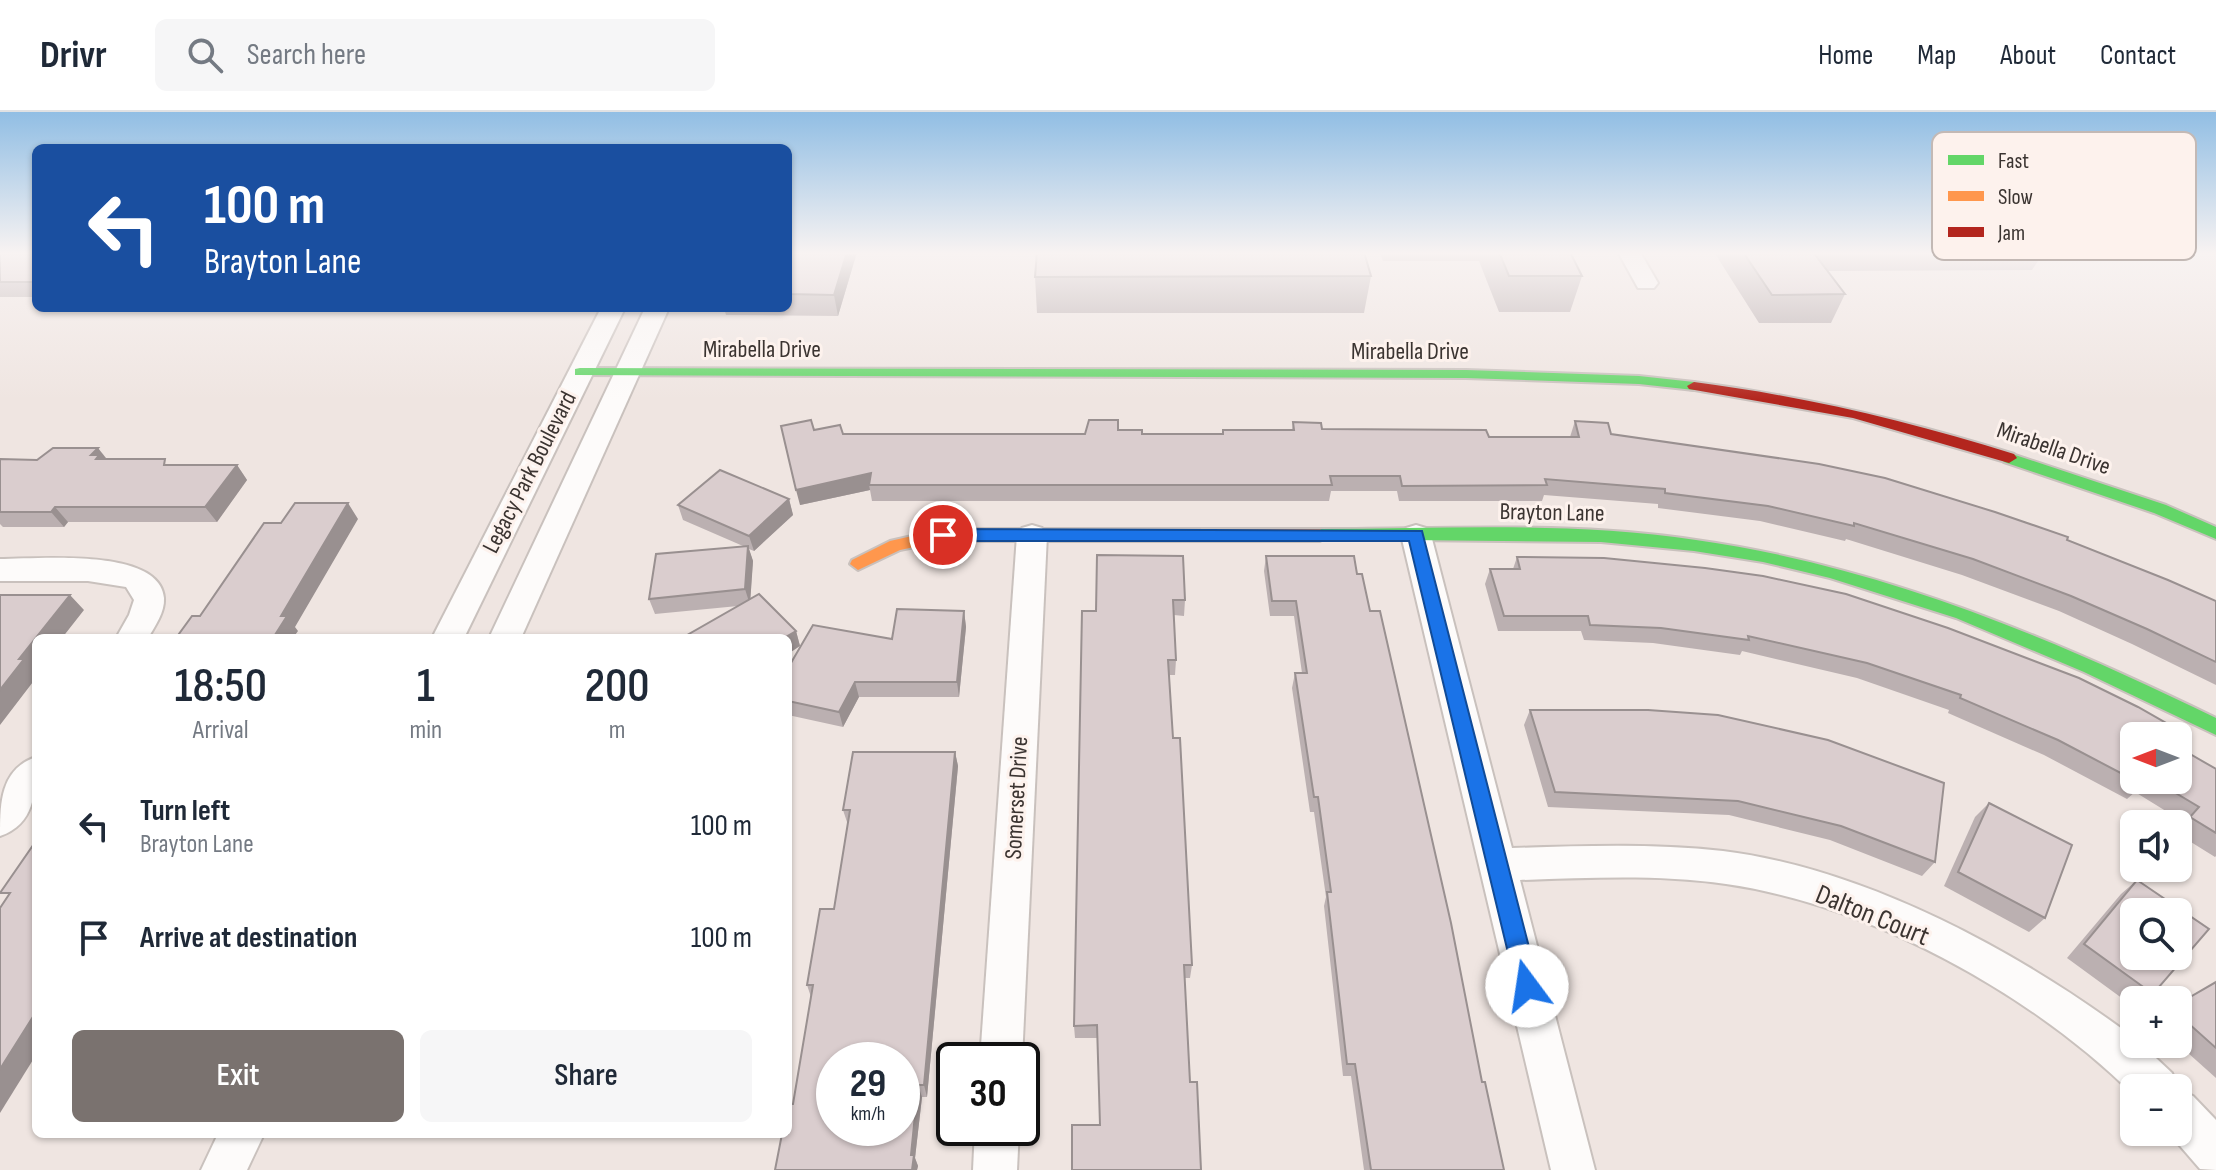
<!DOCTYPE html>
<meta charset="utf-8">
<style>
:root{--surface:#fff;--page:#f6f6f7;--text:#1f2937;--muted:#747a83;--line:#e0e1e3;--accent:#7a726f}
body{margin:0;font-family:"Sofia Sans Condensed",sans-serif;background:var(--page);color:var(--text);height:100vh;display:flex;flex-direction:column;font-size:30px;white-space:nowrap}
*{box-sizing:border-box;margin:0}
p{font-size:26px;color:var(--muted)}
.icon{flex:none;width:44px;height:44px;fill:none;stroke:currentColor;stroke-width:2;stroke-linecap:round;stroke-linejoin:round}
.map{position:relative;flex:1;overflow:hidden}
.side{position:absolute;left:32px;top:522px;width:760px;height:504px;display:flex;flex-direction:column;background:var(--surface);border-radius:12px;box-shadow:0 2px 6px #0004}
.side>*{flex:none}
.hud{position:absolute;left:32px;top:32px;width:760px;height:168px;border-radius:12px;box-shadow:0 2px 6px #0004;background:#1a4fa0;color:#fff;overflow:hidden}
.needle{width:52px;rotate:270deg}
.buttons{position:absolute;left:2120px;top:610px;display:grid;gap:16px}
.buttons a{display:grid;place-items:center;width:72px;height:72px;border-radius:12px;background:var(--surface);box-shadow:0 2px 6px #0004;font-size:40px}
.speed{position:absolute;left:816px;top:930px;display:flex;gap:16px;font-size:40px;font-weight:700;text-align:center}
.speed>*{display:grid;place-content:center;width:104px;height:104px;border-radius:50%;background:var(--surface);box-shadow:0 2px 6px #0004;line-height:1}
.speed small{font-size:20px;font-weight:400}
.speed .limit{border:4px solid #111;border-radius:12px;background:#fff;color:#111}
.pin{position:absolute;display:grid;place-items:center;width:68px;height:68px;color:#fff;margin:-34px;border:4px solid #fff;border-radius:50%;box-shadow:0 2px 8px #0007}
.me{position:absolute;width:88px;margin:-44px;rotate:346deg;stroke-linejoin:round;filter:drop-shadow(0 0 6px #0008)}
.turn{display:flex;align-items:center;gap:28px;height:168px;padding:0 40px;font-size:36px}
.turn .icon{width:104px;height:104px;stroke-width:2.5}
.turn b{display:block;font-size:56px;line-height:68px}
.eta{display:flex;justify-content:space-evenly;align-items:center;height:136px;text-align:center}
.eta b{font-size:48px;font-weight:600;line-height:56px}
.primary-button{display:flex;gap:16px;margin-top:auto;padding:16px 40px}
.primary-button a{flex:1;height:92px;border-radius:12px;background:var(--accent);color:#fff;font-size:32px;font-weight:600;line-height:92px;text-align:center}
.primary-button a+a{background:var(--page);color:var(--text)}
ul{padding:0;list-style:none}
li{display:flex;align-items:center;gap:24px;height:112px;padding:0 40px}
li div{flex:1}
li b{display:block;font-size:30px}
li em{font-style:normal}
header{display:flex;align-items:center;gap:48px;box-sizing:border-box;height:112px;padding:0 40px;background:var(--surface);border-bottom:2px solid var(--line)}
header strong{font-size:38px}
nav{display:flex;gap:44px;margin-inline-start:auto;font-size:28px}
.search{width:560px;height:72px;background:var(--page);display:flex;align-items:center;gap:20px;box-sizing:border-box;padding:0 28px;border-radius:12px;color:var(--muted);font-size:30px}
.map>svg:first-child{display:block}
</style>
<header>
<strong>Drivr</strong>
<div class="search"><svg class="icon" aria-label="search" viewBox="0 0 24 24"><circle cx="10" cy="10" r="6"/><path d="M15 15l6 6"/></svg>Search here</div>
<nav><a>Home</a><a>Map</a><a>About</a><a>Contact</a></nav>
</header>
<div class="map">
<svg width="2216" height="1058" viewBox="0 0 2216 1058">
<rect width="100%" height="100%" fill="#efe5e1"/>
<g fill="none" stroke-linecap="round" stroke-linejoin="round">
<defs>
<g id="street">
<path d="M1618 140H1640L1658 171 1654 176H1638Z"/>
<path d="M601 196H625L464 526H432Z"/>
<path d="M645 196H669L521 526H489Z"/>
<path d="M1032 413 1042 416 1047 423 1022 948H980L1017 423 1022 416Z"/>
<path d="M1416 413 1426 416 1431 423 1512 736C1582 734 1653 731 1723 739 1867 757 2019 840 2133 925L2134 932H2141L2172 961 2178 976V977L2134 976V983C2030 881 1871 793 1726 772 1658 762 1588 766 1520 768L1595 1058H1551L1401 423 1406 416Z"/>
<path d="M0 447C36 447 160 435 164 486 165 500 155 514 148 526H116L129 503 134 488 126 475 88 469H0Z"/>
<path d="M36 645C36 677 36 712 0 724 0 692 0 657 36 645Z"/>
<path d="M2178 977 2193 984 2216 1008V1058L2200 1057 2168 1020H2178Z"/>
<path d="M975 1016H1019L1017 1058H973Z"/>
<path d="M218 1022H264L247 1058H201Z"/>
</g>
<g id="fast">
<path d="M580 256 1466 258 1639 264 1694 270 1701 274 1694 278 1639 272 1466 266 575 263V257Z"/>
<path d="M2009 341 2166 393 2216 415V427L2154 401 2004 350 2001 346 2004 342Z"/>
<path d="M1320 417C1445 417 1572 409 1696 428 1880 454 2050 525 2216 606V623L2084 560 1956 506 1830 466 1763 450 1694 439 1601 430 1314 427 1312 423 1314 419Z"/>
</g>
<path id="slow" d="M943 417H1320L1328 423 1320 429H943L900 438 858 458 850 452 852 448 890 429Z"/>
<path id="jam" d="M1694 270C1803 284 1909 309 2014 342L2017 346 2009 351 1853 306 1689 277 1687 274Z"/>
</defs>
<!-- street casing -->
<use href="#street" stroke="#c9c1bd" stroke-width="4"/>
<!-- fast casing -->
<use href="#fast" stroke="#c9c1bd" stroke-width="4"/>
<!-- slow casing -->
<use href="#slow" stroke="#c9c1bd" stroke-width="4"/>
<!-- jam casing -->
<use href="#jam" stroke="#c9c1bd" stroke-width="4"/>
<!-- street -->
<use href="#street" fill="#fdfbfa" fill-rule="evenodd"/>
<!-- fast -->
<use href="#fast" fill="#63d668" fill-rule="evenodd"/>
<!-- slow -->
<use href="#slow" fill="#ff974d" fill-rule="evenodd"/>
<!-- jam -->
<use href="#jam" fill="#b3261e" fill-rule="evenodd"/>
</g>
<!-- wall -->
<g fill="#bbb0b1">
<rect x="0" y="140" width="36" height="45"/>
<path d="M788 140H857L838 204 726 203 724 196H788Z"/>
<path d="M1380 140H1570L1582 164 1570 200H1499L1479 149H1383Z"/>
<path d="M1714 140H2044L2032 158 1828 159 1845 182 1831 211H1759Z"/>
<path d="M1371 164 1364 201H1037L1035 165Z"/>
<path d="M1575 309 1611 322 2067 428 2216 489V573L2132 532 2059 499 1962 463 1846 427 1845 429 1760 409 1658 396V392L1544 383 1542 389H1399L1397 379H1331L1329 389H872L870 378 800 393 814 318 843 322H1085L1118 318 1142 322H1222L1223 318H1292L1293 310 1322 317 1489 325H1570Z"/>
<path d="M0 347H107L169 353H237L247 368 217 410H68L64 415H3L0 412Z"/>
<path d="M789 387 793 403 754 439 749 437 753 449 750 487 796 519 800 534 738 494 655 502 649 487 743 434 683 408 678 393Z"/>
<path d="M1097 443 1185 488 1184 504 1174 503 1176 548 1175 563H1169L1173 626 1192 853 1190 866H1185L1100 1013 1097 926H1075L1074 914 1096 499Z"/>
<path d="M1266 444 1357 462 1370 499 1482 970 1504 1058H1364L1351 964H1343L1324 794 1326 785 1314 700H1310L1292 576 1295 561H1302L1294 504H1270L1264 459Z"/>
<path d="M1517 445 1763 464 2134 668H2178L2216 657V744L2215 745 2178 722V714L2182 709 2135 680 2127 687 2044 643 1948 601 1949 598 1857 566 1742 539 1740 543 1653 531 1584 528 1581 519H1498L1485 472 1490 457H1513Z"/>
<path d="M964 499 966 515 959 585H859L843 615 788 603V556L892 527Z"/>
<path d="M1530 598H1648L1935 750 1922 764 1830 728 1729 703 1548 695 1524 613Z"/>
<path d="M955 640 958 654 927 985H922L915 1046 918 1054 917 1058H775L793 992 811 885 807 873 834 797 848 713 843 698Z"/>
<path d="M1989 691 2045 806 2029 820 1944 774 1975 705Z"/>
<path d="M2137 768 2153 882 2144 888H2134V895L2067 846 2121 782Z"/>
<path d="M2216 870V966L2178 932V892Z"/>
</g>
<!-- shaded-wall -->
<g fill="#999090">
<path d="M847 140H857L838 204 834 183Z"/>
<path d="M98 336 110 351 111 359 91 343Z"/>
<path d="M237 353 247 368 217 410 205 395Z"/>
<path d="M871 361 869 373 870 378 800 393 796 378Z"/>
<path d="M789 387 793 403 754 439 749 424Z"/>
<path d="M348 391 358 407 295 515 298 519 293 526H273L281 504Z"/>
<path d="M55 395 68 410 64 415 51 400Z"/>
<path d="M748 434 753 449 750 493 745 477Z"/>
<path d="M70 483 84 498 62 526H36V566L0 613V578L19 547Z"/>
<path d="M964 499 966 515 959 585 957 570Z"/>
<path d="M796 519 800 534 788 542V526H784Z"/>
<path d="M855 570 859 585 843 615 839 600Z"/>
<path d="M955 640 958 654 927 985 924 973Z"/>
<path d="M36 900V943L0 1001V957Z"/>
<path d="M918 973 922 985 915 1046 918 1054 917 1058H912L911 1043Z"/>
</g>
<!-- building -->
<g fill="#dacdce" stroke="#999090" stroke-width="2" fill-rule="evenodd">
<rect x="0" y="140" width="36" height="30"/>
<path d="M788 140H847L834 183 788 182Z"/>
<path d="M1037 140H1364L1371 164 1035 165Z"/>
<path d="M1499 140H1570L1582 164H1509Z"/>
<path d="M1743 140H1813L1845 182 1772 183Z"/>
<path d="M811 308 814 318 840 313 843 322H1085L1089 308H1118V318H1142V322H1223V318H1294L1293 310 1321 311 1322 317 1486 318 1489 325H1579L1575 309 1608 311 1611 322 1819 352 1885 366 1995 400 2068 425 2067 428 2168 468 2216 489V550L2147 517 2071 484 1973 447 1854 411V414L1768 394 1665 381V377L1545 367 1547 373 1402 374 1400 364H1330L1332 373H869L871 361 796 378 781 314Z"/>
<path d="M53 336H98L91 343H99L96 347H165L164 353H237L205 395H55L51 400H0V347L37 348Z"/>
<path d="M720 358 789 387 749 424 678 393Z"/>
<path d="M295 391H348L281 504H287L273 526H176L192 504H200L264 411H281Z"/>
<path d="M748 434 745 477 649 487 656 442Z"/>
<path d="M1097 443 1183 444 1185 488H1173L1176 548H1168L1173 626H1180L1192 853H1184L1190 970H1197L1201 1058H1072V1013H1100L1097 913 1074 914 1082 499H1096Z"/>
<path d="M1266 444H1354L1357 462H1362L1370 499H1380L1451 811 1482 970H1485L1504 1058H1371L1355 952H1347L1327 780H1331L1318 685H1314L1295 561H1307L1296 489H1272Z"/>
<path d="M1517 445 1604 446 1705 456 1763 464 1846 482 1948 516 2079 566 2138 595 2173 615 2168 624H2134V668L2058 628 1960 586 1961 583 1867 551 1748 524 1749 528 1661 516 1590 513 1588 504H1504L1490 457H1520Z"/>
<path d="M759 482 796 519 784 526H682Z"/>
<path d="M0 483H70L19 547H24L0 578Z"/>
<path d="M897 497 964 499 957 570H855L839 600 788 589V556L813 513 892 527Z"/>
<path d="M1530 598H1648L1718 603 1828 628 1944 671 1935 750 1841 714 1738 689 1555 680Z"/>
<path d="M2178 635 2216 657V721L2190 705 2199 695 2154 668H2178Z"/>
<path d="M853 640H955L924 973H918L911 1043H914L912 1058H775L782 1022H788V992H793L813 873H807L820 797H834L850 698H843ZM834 948H902V1016H834Z"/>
<path d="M2134 668H2146L2143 673Z"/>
<path d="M1989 691 2072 733 2045 806 1958 760Z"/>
<path d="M36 729V900L0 957V796L10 781H0Z"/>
<path d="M2137 768 2209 817 2153 882 2084 832ZM2134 800H2178V844H2134Z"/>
<path d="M2216 870V936L2178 902V892Z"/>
</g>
<!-- sky -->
<linearGradient id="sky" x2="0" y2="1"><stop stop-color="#91bee4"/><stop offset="0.49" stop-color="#f8f3f2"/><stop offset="1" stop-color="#f8f3f2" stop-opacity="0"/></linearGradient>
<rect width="2216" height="288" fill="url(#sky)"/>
<!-- route -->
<path fill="#1a73e8" stroke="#114b97" stroke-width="2" d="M943 417 1422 419 1539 874 1535 882 1527 885 1519 882 1516 874 1409 429H943L935 423Z"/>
<g text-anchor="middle" stroke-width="6" stroke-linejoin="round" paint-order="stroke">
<!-- street labels -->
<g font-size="24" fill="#3b3431" stroke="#fdf2ed">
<text x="762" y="245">Mirabella Drive</text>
<text x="1410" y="247">Mirabella Drive</text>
<text transform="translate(2054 336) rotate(19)" y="8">Mirabella Drive</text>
<text transform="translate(529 360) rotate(-63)" y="8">Legacy Park Boulevard</text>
<text transform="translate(1552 400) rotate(1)" y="8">Brayton Lane</text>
<text transform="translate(1016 686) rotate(-87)" y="8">Somerset Drive</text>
</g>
<!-- near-street labels -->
<g font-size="28" fill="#3b3431" stroke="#fdf2ed">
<text transform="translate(1873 802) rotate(22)" y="10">Dalton Court</text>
</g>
</g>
<!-- legend -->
<rect x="1932" y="20" width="264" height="128" rx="12" fill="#fdf2ed" stroke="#c3b9b5" stroke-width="2"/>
<rect x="1948" y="43" width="36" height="10" fill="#63d668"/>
<rect x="1948" y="79" width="36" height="10" fill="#ff974d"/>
<rect x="1948" y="115" width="36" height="10" fill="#b3261e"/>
<g font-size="22" fill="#3b3431">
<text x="1998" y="56">Fast</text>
<text x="1998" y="92">Slow</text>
<text x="1998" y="128">Jam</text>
</g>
</svg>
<div class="buttons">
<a><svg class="needle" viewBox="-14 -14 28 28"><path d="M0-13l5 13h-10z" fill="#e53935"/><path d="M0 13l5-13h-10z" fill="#747a83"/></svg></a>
<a><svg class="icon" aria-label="sound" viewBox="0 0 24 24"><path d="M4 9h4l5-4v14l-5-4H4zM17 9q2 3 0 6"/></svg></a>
<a><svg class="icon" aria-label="search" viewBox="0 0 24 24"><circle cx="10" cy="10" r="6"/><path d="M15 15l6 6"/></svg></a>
<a>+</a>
<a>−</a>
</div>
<div class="speed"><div>29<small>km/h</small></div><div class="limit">30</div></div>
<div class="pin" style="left:943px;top:423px;background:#d93025"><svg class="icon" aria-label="arrive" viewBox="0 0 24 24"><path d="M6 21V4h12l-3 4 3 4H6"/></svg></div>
<svg class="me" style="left:1527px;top:874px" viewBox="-20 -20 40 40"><circle r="19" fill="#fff"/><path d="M0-13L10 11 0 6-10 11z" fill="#1a73e8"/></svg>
<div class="hud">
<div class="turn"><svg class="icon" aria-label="left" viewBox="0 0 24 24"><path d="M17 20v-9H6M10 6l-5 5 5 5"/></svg><div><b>100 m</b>Brayton Lane</div></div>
</div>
<section class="side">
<div class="eta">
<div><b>18:50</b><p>Arrival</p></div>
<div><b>1</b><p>min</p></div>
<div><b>200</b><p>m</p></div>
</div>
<ul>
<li><svg class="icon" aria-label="left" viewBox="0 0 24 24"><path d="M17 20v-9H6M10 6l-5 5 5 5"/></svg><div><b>Turn left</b><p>Brayton Lane</p></div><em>100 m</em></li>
<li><svg class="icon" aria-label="arrive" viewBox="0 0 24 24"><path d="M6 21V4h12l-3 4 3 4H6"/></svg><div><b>Arrive at destination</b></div><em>100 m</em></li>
</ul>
<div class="primary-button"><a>Exit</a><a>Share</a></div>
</section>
</div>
